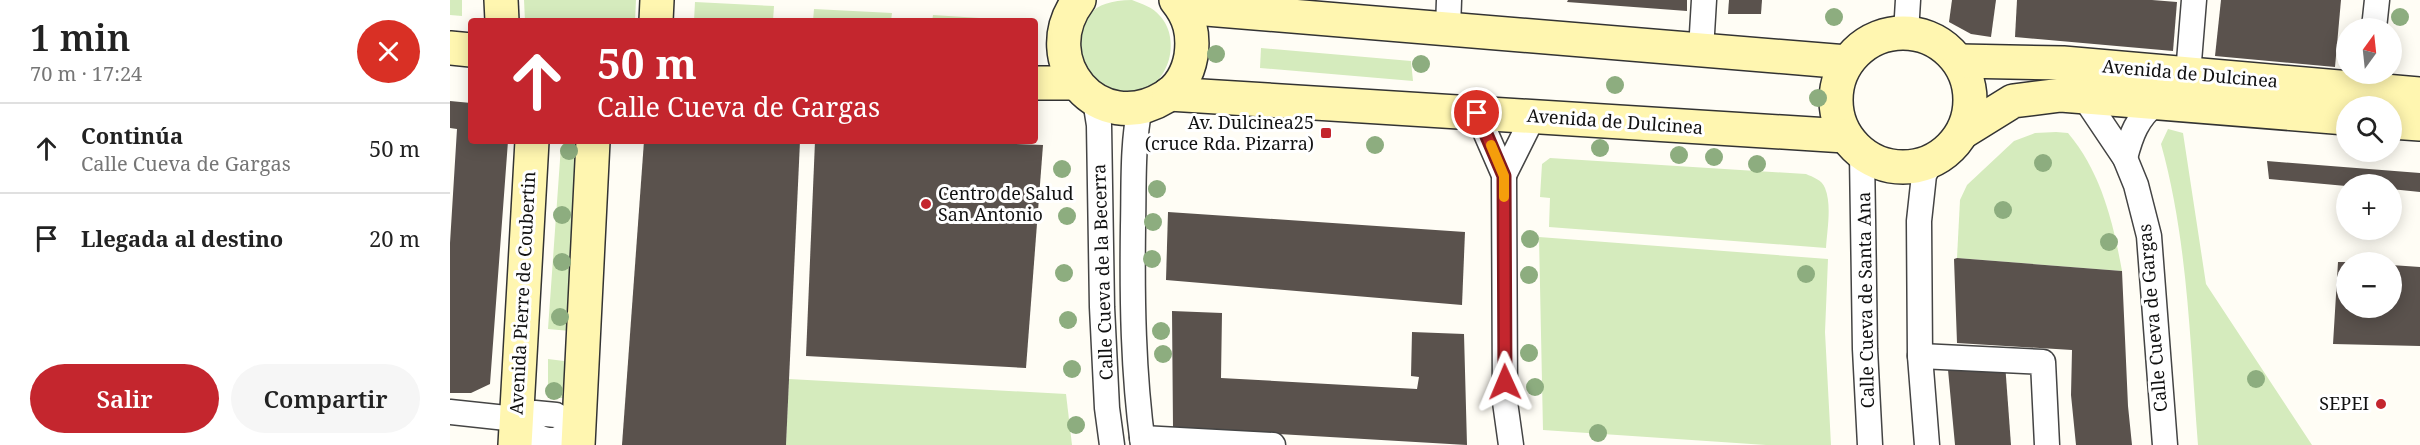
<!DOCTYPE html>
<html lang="es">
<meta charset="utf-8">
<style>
:root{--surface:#fff;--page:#f6f6f6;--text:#222;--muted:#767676;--line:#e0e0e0;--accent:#c4262e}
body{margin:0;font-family:"Noto Serif",serif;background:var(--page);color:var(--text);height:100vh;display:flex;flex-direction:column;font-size:22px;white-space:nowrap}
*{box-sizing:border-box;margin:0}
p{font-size:20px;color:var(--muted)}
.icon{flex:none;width:33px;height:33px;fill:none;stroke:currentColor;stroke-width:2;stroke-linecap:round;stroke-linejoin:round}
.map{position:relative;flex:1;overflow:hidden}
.details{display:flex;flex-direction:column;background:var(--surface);width:450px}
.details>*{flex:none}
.hud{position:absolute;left:18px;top:18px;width:570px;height:126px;border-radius:6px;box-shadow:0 3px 15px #0003;background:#c4262e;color:#fff;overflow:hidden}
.needle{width:39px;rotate:15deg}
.fabs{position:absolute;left:1886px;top:18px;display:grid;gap:12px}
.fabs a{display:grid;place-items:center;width:66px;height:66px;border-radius:50%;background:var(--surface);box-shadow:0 3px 15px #0003;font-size:30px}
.pin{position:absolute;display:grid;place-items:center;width:51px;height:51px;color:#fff;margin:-26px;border:3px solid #fff;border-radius:50%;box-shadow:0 2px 6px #0007}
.me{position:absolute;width:66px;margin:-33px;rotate:359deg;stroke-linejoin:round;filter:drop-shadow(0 0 4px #0008)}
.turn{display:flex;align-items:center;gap:21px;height:126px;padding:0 30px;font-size:27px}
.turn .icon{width:78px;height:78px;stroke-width:2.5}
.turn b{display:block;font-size:42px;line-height:51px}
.round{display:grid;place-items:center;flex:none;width:63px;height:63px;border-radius:32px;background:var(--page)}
.overview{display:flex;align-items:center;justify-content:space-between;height:102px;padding:0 30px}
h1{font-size:36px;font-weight:600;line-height:45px}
.cta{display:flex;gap:12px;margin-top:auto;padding:12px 30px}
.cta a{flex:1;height:69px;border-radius:36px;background:var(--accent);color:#fff;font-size:24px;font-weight:600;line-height:69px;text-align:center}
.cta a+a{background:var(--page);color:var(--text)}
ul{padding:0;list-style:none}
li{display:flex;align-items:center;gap:18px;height:90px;padding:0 30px;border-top:2px solid var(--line)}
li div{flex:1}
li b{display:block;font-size:22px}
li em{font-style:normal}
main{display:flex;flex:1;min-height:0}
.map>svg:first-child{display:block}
</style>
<main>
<section class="details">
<div class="overview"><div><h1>1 min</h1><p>70 m · 17:24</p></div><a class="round" style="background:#d93025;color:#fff"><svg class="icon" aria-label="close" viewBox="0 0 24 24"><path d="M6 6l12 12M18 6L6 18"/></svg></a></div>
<ul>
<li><svg class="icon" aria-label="ahead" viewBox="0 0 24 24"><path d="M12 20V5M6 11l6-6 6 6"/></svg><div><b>Continúa</b><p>Calle Cueva de Gargas</p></div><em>50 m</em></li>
<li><svg class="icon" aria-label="arrive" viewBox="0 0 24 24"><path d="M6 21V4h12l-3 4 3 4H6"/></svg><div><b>Llegada al destino</b></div><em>20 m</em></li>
</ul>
<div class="cta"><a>Salir</a><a>Compartir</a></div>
</section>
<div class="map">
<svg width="1970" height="445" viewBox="0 0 1970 445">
<rect width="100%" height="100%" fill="#fffdf5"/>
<!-- green -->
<g fill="#d5ebbd">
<path d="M0 0H12V16L0 15Z"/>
<path d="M74 0H186L185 21H75Z"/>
<path d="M682 0C692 4 703 7 710 16 732 40 719 88 684 93 675 94 662 90 652 89L628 55C632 17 639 1 682 0Z"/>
<path d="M245 2 324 6 323 21H244Z"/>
<path d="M364 9 442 13 441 21H363Z"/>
<path d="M483 15 561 20V21H482Z"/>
<path d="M811 48 961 61 963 81 810 68Z"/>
<path d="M1718 129 1733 133 1756 284 1862 445H1748C1740 344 1738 241 1711 144Z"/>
<path d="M1606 132 1618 133C1651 172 1663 222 1672 271L1507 258 1510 200 1517 185 1564 141 1585 133Z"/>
<path d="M111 146 119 151 131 147 120 331 98 329Z"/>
<path d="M1100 158 1356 174C1363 177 1372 180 1375 188 1382 205 1377 231 1376 248L1099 227 1100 198 1090 197 1092 164Z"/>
<path d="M1089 237 1378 259 1375 332 1381 445H1316L1093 430Z"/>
<path d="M98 359 114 361 115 398H98Z"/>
<path d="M339 379 616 394 622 445H336Z"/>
</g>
<!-- building -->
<g fill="#5a524d">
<path d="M1118 0H1237V11L1117 2Z"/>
<path d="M1279 0H1312L1311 14H1278Z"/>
<path d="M1502 0H1546L1541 37 1521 34 1499 22Z"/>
<path d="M1567 0H1702L1727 2 1723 51 1565 37Z"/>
<path d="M1771 0H1891L1885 67 1765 56Z"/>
<path d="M0 101 21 103V141H58L40 384 21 393H0V243L7 129 0 128Z"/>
<path d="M194 141H350L336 445H172Z"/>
<path d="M365 141H494L593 145 576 368 356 356Z"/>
<path d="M1817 161 1970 173V192L1941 189V184L1896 186 1819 179Z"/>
<path d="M718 212 1015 232 1012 305 716 280Z"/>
<path d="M1507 258 1672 271 1678 406 1682 445H1626L1621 395 1622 350 1507 343 1504 259Z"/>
<path d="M1888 262H1896V308H1941V265L1970 267V346L1883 344Z"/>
<path d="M722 311 772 313 771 378 967 389 969 377 961 376 962 332 1014 334 1017 445 723 428Z"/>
<path d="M1497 359 1555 363 1561 445H1505Z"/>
</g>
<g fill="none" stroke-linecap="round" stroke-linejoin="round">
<defs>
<g id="street">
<path d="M998 28 999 0"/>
<path d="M1924 28 1927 0"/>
<path d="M1456 33 1458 0"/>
<path d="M1251 50 1254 0"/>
<path d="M1738 74 1744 0"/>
<path d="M1634 97 1675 158 1686 185 1699 236 1715 445"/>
<path d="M645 100 649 125 652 307 657 408 662 445"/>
<path d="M690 107C682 146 684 186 683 226 682 299 683 372 693 445"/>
<path d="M1027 113 1054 175 1055 402 1061 445"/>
<path d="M1412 155 1415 349 1420 445"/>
<path d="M1675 158C1681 135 1687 118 1706 103"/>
<path d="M1054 175 1083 117"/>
<path d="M1470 356 1593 362 1597 445"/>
<path d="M0 412 66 419 85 413 106 415 128 428"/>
<path d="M66 419C89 441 97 445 128 435"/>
<path d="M692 438 823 445"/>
<path d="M1477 445 1470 356 1469 221 1474 175 1481 162"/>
</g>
<g id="secondary">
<path d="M51 0 52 21"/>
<path d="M629 0C583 61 649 138 715 97 730 88 738 73 741 56 744 34 740 17 726 0"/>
<path d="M732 7 1397 62"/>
<path d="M206 21 207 0"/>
<circle cx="1453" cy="100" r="67"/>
<path d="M0 48 21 50"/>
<path d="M1510 61 1613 63 1970 94"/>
<path d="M585 83H626"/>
<path d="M719 94 1395 136"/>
<path d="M1941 122 1970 124"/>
<path d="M1513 132 1563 101 1611 95 1896 118"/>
<path d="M65 445 82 141"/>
<path d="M128 445 143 141"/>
</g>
</defs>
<!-- street casing -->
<use href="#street" stroke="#444" stroke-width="27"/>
<!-- secondary casing -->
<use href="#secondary" stroke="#333" stroke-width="36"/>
<!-- street -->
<use href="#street" stroke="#fff" stroke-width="24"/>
<!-- secondary -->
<use href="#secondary" stroke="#fff6b0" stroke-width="33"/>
</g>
<!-- trees -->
<g fill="#8dad7f">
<circle cx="1384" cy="17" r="9"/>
<circle cx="1950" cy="17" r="9"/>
<circle cx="766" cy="54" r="9"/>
<circle cx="971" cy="64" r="9"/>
<circle cx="1165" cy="85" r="9"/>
<circle cx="1368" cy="98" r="9"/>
<circle cx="925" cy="145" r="9"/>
<circle cx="1150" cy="148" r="9"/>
<circle cx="119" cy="151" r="9"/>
<circle cx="1229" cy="155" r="9"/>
<circle cx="1264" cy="157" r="9"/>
<circle cx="1593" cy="163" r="9"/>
<circle cx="1307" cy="164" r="9"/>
<circle cx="612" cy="169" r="9"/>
<circle cx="707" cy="189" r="9"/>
<circle cx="1553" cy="210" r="9"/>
<circle cx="112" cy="215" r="9"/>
<circle cx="617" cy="216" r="9"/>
<circle cx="703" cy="222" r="9"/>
<circle cx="1080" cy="239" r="9"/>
<circle cx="1659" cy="242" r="9"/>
<circle cx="702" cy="259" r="9"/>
<circle cx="112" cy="262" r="9"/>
<circle cx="614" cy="273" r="9"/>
<circle cx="1356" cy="274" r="9"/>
<circle cx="1079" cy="275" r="9"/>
<circle cx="110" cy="317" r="9"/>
<circle cx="618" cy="320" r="9"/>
<circle cx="711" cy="331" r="9"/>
<circle cx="1079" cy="353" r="9"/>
<circle cx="713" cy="354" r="9"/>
<circle cx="622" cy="369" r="9"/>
<circle cx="1806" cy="379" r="9"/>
<circle cx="1085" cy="387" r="9"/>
<circle cx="104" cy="391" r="9"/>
<circle cx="626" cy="425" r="9"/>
<circle cx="1148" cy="433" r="9"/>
</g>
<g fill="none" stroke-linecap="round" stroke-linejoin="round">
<defs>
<path id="route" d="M1027 113 1054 176 1055 382"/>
</defs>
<!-- route casing -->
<use href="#route" stroke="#7f191e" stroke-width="15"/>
<!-- route -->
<use href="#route" stroke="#c4262e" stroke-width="10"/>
<!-- slow -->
<path stroke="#f59e0b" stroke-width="10" d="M1041 145 1054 176V197"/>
</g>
<!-- markers -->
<g fill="#c4262e" stroke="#fff" stroke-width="2">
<rect x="870" y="127" width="12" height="12" rx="3"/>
<circle cx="476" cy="204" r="6"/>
<circle cx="1931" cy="404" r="6"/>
</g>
<g text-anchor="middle" stroke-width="6" stroke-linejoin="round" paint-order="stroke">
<!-- street labels -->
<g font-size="18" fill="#111" stroke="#fff">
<text transform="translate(1740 74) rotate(5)" y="6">Avenida de Dulcinea</text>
<text transform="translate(1165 122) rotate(4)" y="6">Avenida de Dulcinea</text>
<text transform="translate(653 272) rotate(-92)" y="6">Calle Cueva de la Becerra</text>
<text transform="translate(73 293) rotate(-87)" y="6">Avenida Pierre de Coubertin</text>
<text transform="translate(1416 300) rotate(-91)" y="6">Calle Cueva de Santa Ana</text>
<text transform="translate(1703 318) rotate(-95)" y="6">Calle Cueva de Gargas</text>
</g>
<!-- poi labels -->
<g font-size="18" fill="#111" stroke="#fff" text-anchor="end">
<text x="864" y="129">Av. Dulcinea25<tspan x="864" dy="21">(cruce Rda. Pizarra)</tspan></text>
<text x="488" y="200" text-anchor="start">Centro de Salud<tspan x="488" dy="21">San Antonio</tspan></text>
<text x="1919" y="410">SEPEI</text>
</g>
</g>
</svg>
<div class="fabs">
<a><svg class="needle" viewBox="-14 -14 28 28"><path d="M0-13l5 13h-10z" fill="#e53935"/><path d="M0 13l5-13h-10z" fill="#767676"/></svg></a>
<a><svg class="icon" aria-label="search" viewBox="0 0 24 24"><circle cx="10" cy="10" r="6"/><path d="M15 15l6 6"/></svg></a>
<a>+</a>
<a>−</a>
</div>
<div class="pin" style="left:1027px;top:113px;background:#d93025"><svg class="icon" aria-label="arrive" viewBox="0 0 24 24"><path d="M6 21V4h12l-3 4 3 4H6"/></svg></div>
<svg class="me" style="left:1055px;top:382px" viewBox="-20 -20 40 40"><path d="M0-17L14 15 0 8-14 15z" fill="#c4262e" stroke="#fff" stroke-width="4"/></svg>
<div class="hud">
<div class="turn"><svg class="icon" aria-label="ahead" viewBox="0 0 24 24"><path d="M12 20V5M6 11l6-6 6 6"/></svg><div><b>50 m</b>Calle Cueva de Gargas</div></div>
</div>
</div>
</main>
